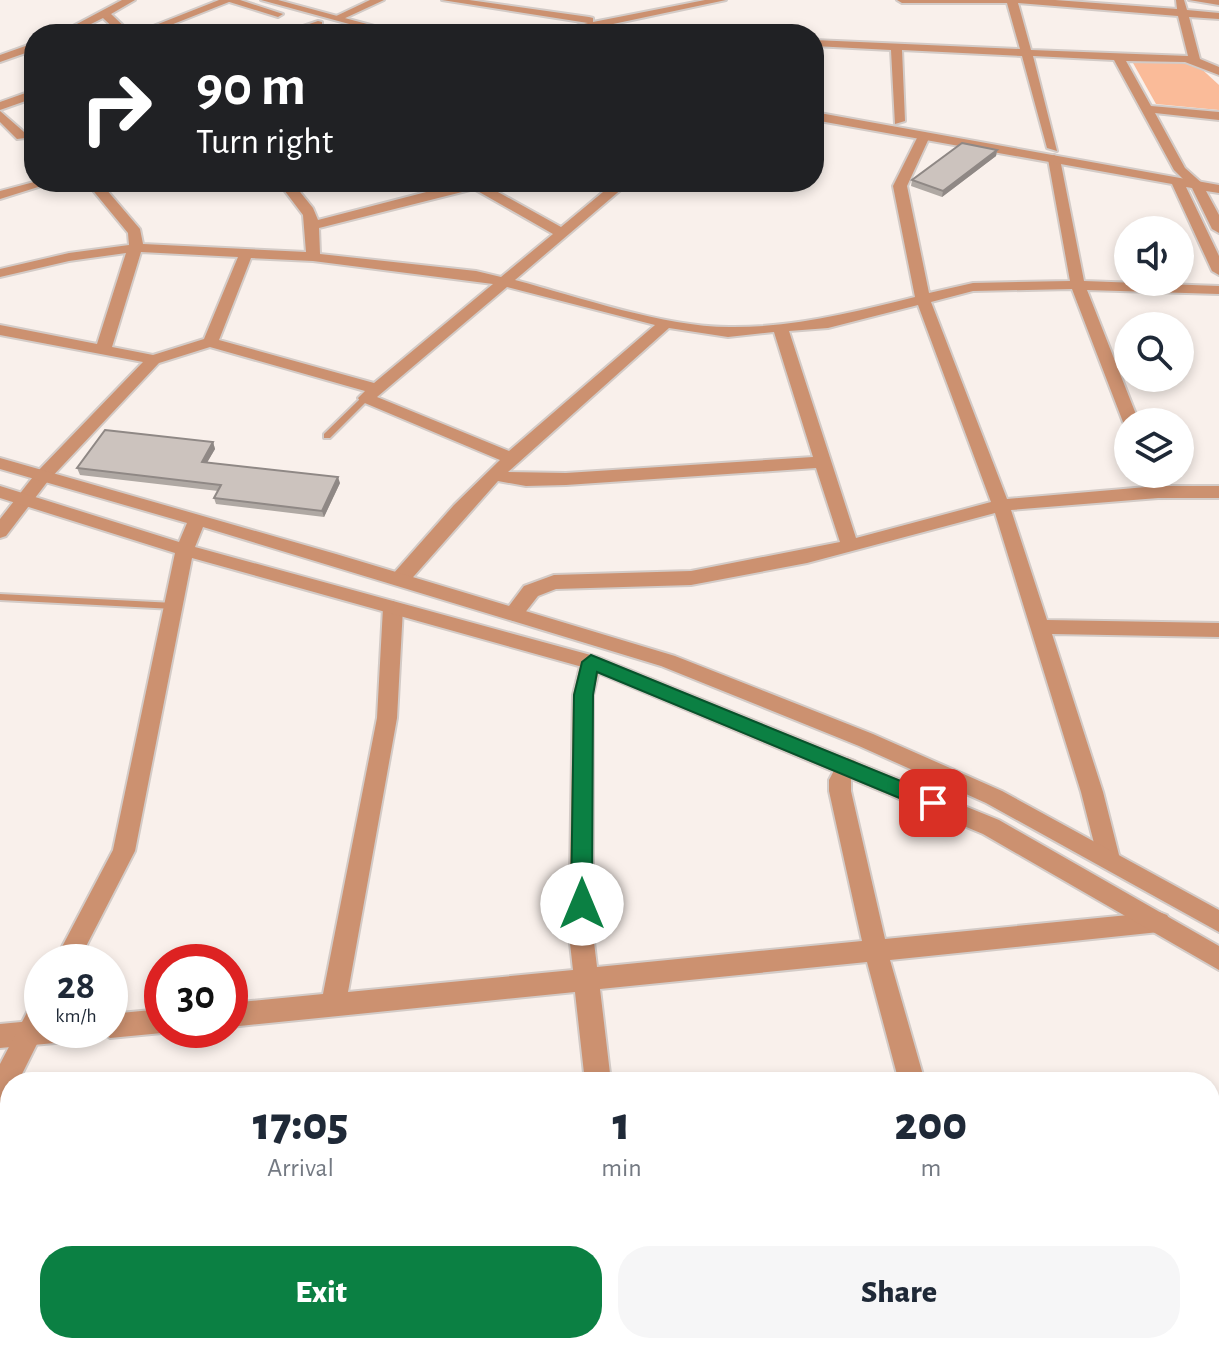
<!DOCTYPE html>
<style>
:root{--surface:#fff;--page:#f6f6f7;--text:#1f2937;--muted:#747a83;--accent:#0b8043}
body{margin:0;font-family:"Alegreya Sans",sans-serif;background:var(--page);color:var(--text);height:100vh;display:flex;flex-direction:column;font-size:30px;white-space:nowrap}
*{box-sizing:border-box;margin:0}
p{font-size:26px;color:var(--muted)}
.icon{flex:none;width:44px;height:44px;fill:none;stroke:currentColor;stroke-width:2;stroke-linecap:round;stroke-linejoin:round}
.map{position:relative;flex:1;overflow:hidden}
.drawer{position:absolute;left:0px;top:1072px;width:1220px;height:282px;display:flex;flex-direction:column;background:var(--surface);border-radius:32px 32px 0 0;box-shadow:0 4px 12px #0003}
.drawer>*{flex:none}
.hud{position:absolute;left:24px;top:24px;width:800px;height:168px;border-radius:32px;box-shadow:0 4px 12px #0003;background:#202124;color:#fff;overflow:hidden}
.tools{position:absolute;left:1114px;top:216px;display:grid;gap:16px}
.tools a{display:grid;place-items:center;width:80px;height:80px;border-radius:50%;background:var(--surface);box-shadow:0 4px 12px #0003;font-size:40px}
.speed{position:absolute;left:24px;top:944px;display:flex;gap:16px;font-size:40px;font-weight:700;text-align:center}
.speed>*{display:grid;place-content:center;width:104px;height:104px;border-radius:50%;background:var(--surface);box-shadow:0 4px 12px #0003;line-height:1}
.speed small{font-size:20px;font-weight:400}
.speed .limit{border:12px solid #d22;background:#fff;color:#111}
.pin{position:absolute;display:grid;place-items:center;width:68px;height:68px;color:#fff;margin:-34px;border-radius:16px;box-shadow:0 4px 12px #0006}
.me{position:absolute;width:88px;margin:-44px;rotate:0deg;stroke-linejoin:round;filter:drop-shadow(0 0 6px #0008)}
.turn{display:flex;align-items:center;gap:28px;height:168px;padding:0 40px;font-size:36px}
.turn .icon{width:104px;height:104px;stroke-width:2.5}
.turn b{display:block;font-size:56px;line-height:68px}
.eta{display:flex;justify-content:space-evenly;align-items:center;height:136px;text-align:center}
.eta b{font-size:48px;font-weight:800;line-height:56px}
.primary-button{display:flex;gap:16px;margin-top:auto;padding:16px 40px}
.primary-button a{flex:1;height:92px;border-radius:32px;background:var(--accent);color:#fff;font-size:32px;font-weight:800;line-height:92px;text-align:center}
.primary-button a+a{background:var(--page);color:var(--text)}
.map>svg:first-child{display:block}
</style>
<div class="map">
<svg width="1219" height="1353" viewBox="0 0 1219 1353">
<rect width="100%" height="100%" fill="#f9f0eb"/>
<!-- green -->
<path fill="#fabb99" d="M1194 62 1219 85V110L1156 104 1133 63Z"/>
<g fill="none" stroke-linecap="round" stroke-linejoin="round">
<defs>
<g id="service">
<path d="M363 396H369L370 398 330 438H324V434Z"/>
<path d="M0 594 174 603 179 606 174 609 0 600Z"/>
</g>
<g id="minor">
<path d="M122 0H135L111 14 132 34H120L103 18 71 34H58Z"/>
<path d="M219 0H234L148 34H133Z"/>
<path d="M370 0H384L341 20 332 18Z"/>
<path d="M442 0H469L589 17 593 18V22L705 0H726L566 34H545L588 23Z"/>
<path d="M897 0H1055L1177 9 1176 0H1184L1187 10 1219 13V19L1189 17 1200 59 1219 67V75L1185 62 1126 61 1151 106 1219 112V120L1155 113 1185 168 1204 185 1192 188 1174 170 1114 60 1033 56 1057 151 1047 148 1022 56 902 50 905 121 895 124 891 50 814 46V40L1020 49 1007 3H902ZM1018 3 1178 16 1188 56 1031 50Z"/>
<path d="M1189 0H1219V5Z"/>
<path d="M318 21 322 22V26L297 34H280Z"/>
<path d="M34 43V50L0 62V55Z"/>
<path d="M34 90V98L0 110V102Z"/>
<path d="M0 111 24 132 34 129V137L17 139 0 122Z"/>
<path d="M924 132 930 136 907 186 929 293 973 283 1070 281 1048 159 1054 155 1060 159 1084 281 1219 286V294L1087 290 1139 422H1128V426L1123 422 1072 289 973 291 931 302 1007 499 1158 486H1219V498H1158L1011 510 1047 620 1219 623V637L1052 634 1103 792 1120 859 1117 866 1109 869 1101 866 1098 859 1081 792 995 513 807 563 691 585 556 589 538 596 520 619 513 621 503 614 524 586 554 575 691 571 840 542 816 468 566 485 526 486 498 481 407 584H393L391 579 393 574 454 505 500 460 360 401 358 398 365 391 210 347 159 363 48 481 6 536 0 538V519L36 473 143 362 0 335V325L97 344 126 253 69 261 0 277V269L69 253 129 245 128 233 86 182H100L140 229 143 244 306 252 303 215 278 182H292L313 208 318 220 465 182H480L561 227 615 182H630L515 280C579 297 664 327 729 327 792 328 854 312 915 297L893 186 918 136ZM474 189 553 234 501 277 476 271 320 254 319 228ZM141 252 238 257 204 339 153 355 112 347ZM251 258 313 261 493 284 374 383 219 340ZM507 287 655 325 509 451 377 397ZM918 305 991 502 856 538 789 331 828 328ZM669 328 728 337 774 332 813 457 566 473 508 472Z"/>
<path d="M393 601 403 608 397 718 348 992 573 970 569 934 573 695 581 662 591 655 601 662 593 695V934L597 967 862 941 829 791V780L839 761 847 758 855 761 858 767 851 780V791L885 939 1159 912 1167 915 1171 922 1167 929 1159 932 890 960 925 1082H899L867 962 600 989 611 1082H585L575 992 230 1027V1003L323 994 377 718 383 608Z"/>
<path d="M162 1009V1030H169L162 1033 110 1038 99 1030H110V1014Z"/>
<path d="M42 1020V1030H78L75 1038 66 1042 0 1048V1024Z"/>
<path d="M1219 1182V1213L1210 1217V1186Z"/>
<path d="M613 1344H643L644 1353H614Z"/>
<path d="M971 1344H1001L1003 1353H973Z"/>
<path d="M1014 1344H1051L1047 1353H1010Z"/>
</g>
<g id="tertiary">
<path d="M223 0H240L283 14 278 17Z"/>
<path d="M261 0H278L404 34H386Z"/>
<path d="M814 112 1219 185V193L1206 191 1219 215V233L1212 229 1192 188 1186 187 1219 256V275L1212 271 1172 184 814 120Z"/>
<path d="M34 182H54L0 199V191Z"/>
<path d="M0 458 336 554 675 656 873 734 1002 791 1219 910V932L986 803 859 746 661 666 203 527 195 547 598 657 999 820 1219 946V970L983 834 586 668 192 558 135 851 78 962H54L113 850 175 553 0 498V486L179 542 187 523 0 469Z"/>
<path d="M42 998 44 1030 18 1082H10L9 1099 0 1103V1064L33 1001Z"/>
</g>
</defs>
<!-- service casing -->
<use href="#service" stroke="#d3cbc7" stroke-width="4"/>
<!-- minor casing -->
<use href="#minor" stroke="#d3cbc7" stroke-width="4"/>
<!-- tertiary casing -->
<use href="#tertiary" stroke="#d3cbc7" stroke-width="4"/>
<!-- service -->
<use href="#service" fill="#cc9170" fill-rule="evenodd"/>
<!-- minor -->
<use href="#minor" fill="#cc9170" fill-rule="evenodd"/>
<!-- tertiary -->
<use href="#tertiary" fill="#cc9170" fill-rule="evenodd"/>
</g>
<!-- wall -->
<g fill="#afa8a3">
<path d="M997 150 996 156 942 197 911 186 912 180Z"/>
<path d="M213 442 215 449 207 462 340 483 324 517 216 504 214 498 218 491 80 475 77 468Z"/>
</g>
<!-- shaded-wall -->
<g fill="#8f8885">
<path d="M997 150 996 156 942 197 943 191Z"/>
<path d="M213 442 215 449 204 468 202 462Z"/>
<path d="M338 477 340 483 324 517 322 511Z"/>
</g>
<!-- building -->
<g fill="#ccc3be" stroke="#8f8885" stroke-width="2">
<path d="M962 143 997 150 943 191 912 180Z"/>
<path d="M105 430 213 442 202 462 338 477 322 511 214 498 221 485 77 468Z"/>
</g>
<!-- route -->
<path fill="#0b8043" stroke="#07532c" stroke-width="2" d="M591 655 940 797 943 803 933 811 926 809 597 672 593 695 592 904 589 911H574L571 904 574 695 582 662Z"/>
</svg>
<div class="tools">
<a><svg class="icon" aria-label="sound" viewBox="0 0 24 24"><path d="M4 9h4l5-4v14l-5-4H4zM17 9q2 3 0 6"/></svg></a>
<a><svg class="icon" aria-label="search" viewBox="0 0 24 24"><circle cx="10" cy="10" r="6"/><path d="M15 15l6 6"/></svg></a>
<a><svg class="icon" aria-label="layers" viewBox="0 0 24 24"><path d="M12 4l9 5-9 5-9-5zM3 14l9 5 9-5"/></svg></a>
</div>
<div class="speed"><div>28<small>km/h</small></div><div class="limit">30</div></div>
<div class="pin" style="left:933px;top:803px;background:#d93025"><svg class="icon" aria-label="arrive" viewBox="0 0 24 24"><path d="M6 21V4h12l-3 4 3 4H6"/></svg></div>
<svg class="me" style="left:582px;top:904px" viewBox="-20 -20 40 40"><circle r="19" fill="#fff"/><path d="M0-13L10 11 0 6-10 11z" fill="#0b8043"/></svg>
<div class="hud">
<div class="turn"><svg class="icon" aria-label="right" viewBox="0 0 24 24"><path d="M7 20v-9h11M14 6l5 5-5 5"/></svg><div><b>90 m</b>Turn right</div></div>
</div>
<section class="drawer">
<div class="eta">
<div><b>17:05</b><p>Arrival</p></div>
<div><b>1</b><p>min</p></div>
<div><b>200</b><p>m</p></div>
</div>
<div class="primary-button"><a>Exit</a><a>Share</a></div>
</section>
</div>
